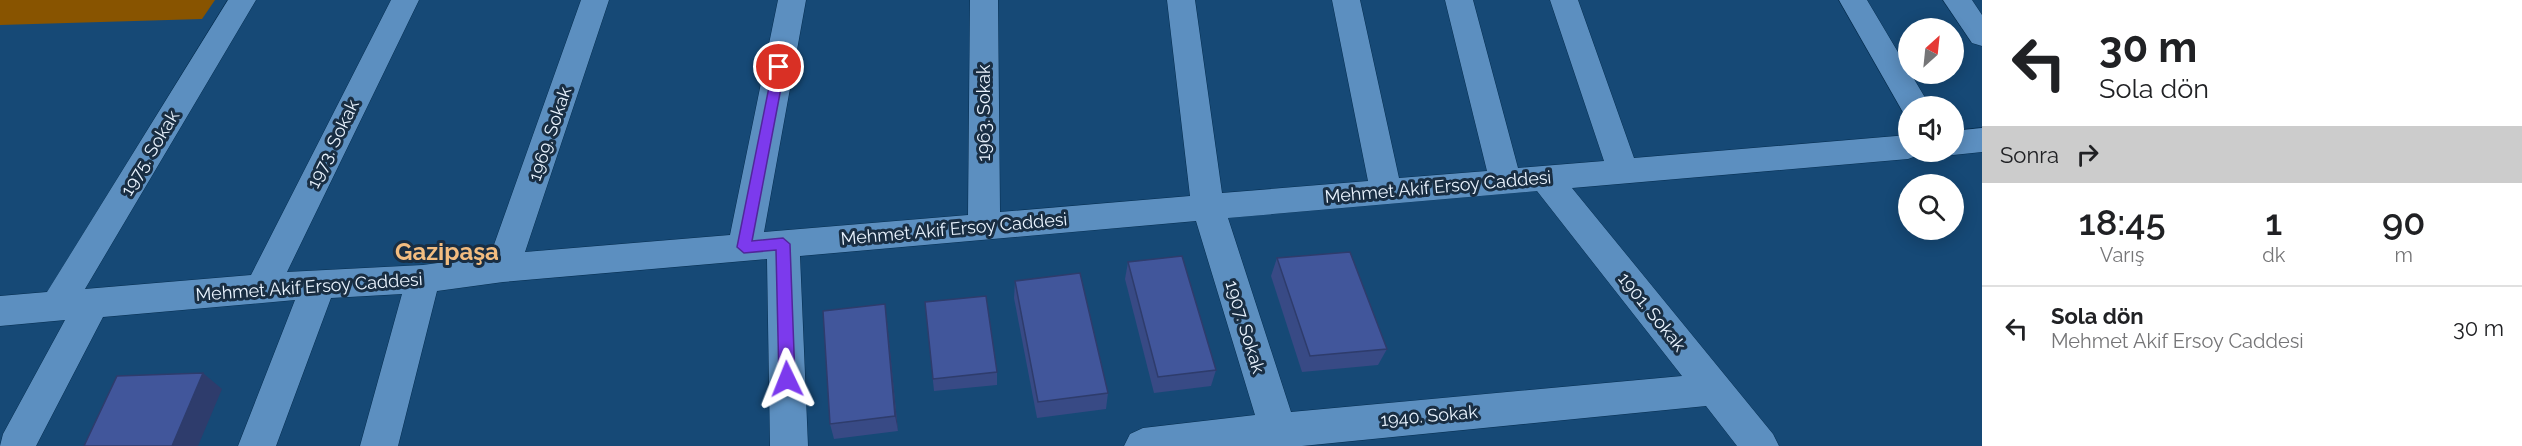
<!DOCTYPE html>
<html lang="tr">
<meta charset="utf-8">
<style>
:root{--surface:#fff;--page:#f6f6f6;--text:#202124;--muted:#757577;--line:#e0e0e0}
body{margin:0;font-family:Raleway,sans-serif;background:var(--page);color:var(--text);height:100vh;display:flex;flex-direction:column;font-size:22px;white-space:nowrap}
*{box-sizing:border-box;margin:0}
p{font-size:20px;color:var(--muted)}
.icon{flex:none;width:33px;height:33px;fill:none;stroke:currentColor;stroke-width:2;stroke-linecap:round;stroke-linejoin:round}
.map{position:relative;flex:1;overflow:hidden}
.drawer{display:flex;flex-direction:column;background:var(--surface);width:540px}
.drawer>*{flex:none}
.guide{background:#fff;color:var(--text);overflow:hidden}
.needle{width:39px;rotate:27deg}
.controls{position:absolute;left:1898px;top:18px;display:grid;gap:12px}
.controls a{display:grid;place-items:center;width:66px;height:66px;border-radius:50%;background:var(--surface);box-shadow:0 3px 15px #0003;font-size:30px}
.pin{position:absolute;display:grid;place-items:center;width:51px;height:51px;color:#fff;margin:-26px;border:3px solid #fff;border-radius:50%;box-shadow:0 2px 6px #0007}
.me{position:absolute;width:66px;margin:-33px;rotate:358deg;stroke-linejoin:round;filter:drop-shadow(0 0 4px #0008)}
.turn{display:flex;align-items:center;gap:21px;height:126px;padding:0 18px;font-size:27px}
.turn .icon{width:78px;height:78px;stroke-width:2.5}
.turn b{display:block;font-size:42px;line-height:51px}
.then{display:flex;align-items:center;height:57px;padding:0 18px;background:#0003;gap:12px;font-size:22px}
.eta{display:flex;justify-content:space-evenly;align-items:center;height:102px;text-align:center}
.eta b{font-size:36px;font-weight:600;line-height:42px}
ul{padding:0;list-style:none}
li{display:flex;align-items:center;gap:18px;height:84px;padding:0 18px;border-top:2px solid var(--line)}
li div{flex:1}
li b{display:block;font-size:22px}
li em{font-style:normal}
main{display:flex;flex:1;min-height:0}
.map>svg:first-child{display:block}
</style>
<main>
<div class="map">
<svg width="1982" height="446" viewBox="0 0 1982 446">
<rect width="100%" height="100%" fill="#164976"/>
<!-- green -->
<path fill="#885400" d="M0 0H215L202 19 0 25Z"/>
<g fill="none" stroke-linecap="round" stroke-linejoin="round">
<defs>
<g id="minor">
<path d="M228 0H256L85 289 251 275 391 0H419L287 272 423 265 490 256 581 0H609L525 252 730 235 778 0H806L764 232 968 215 970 0H998L1000 212 1190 196 1167 0H1195L1222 193 1368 181 1332 0H1360L1399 178 1487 171 1445 0H1473L1518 168 1604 161 1550 0H1578L1634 158 1908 135V152H1921L1919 155 1908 159 1572 188 1773 434 1779 446H1737L1706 406 1302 446H1124L1130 434 1143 428 1255 415 1196 221 800 256 808 446H770L767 259 503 282 437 291 398 446H360L402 294 331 298 276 446H238L295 300 103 317 36 446H0L3 434 65 320 0 326V296L47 292ZM1537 191 1682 376 1291 412 1228 218Z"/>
<path d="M1839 0H1867L1930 106H1908V115L1904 114Z"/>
<path d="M1943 0H1972L1982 15V46L1972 43Z"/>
<path d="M1982 128V152L1953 155 1943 152H1953V131Z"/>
</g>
</defs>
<!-- minor casing -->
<use href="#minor" stroke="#062e50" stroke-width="1"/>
<!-- minor -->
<use href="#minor" fill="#5c8fc0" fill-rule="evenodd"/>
</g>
<!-- wall -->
<g fill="#384a85">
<path d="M1277 258 1387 349 1378 365 1302 372 1271 276Z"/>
<path d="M1128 262 1216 370 1211 386 1154 393 1125 279Z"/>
<path d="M1015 281 1108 393 1106 409 1037 418 1014 298Z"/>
<path d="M925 302 997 372V385L934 391Z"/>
<path d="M887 321 898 431 834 439 830 424Z"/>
</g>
<!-- shaded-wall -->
<g fill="#2e3c6c">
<path d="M885 304 887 321 898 431 895 416Z"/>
<path d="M203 373 222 389 198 446H172Z"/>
</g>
<!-- building -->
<g fill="#41569b" stroke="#2e3c6c" stroke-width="1.5">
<path d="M1350 252 1387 349 1310 356 1277 258Z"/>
<path d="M1182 256 1216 370 1158 377 1128 262Z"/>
<path d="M1080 273 1108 393 1038 402 1015 281Z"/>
<path d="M986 296 997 372 933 379 925 302Z"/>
<path d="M885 304 895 416 830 424 823 311Z"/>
<path d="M203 373 172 446H84L117 376Z"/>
</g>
<!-- route -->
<path fill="#7c3aed" stroke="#51269a" stroke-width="1.5" d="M779 63 785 67 752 241 783 238 790 244 795 379 787 385 779 379 776 250 744 253 737 247 773 67Z"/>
<g text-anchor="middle" stroke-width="6" stroke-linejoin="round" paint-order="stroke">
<!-- street labels -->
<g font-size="18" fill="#e9f3fe" stroke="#192e43">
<text transform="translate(984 113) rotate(-90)" y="6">1963. Sokak</text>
<text transform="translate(550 134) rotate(-71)" y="6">1969. Sokak</text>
<text transform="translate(333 144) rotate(-64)" y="6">1973. Sokak</text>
<text transform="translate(150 153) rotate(-59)" y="6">1975. Sokak</text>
<text transform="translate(1438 187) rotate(-5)" y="6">Mehmet Akif Ersoy Caddesi</text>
<text transform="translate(954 229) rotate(-5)" y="6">Mehmet Akif Ersoy Caddesi</text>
<text transform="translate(309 287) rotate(-4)" y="6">Mehmet Akif Ersoy Caddesi</text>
<text transform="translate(1652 312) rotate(51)" y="6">1901. Sokak</text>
<text transform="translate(1245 327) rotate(73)" y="6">1907. Sokak</text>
<text transform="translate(1429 416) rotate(-5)" y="6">1940. Sokak</text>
</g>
<!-- district labels -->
<g font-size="24" font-weight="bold" fill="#f3bd80" stroke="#192e43">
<text x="447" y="260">Gazipaşa</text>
</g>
</g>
</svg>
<div class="controls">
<a><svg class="needle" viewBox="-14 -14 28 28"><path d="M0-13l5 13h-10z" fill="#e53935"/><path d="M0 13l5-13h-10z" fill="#757577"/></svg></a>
<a><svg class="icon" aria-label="sound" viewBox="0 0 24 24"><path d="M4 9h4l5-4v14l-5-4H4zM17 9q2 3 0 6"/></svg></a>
<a><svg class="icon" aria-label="search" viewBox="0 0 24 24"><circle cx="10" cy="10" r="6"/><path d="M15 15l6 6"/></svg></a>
</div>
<div class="pin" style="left:779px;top:67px;background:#d93025"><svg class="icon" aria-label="arrive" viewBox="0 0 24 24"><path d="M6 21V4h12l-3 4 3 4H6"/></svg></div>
<svg class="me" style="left:787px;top:379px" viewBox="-20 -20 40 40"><path d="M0-17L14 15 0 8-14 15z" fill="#7c3aed" stroke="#fff" stroke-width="4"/></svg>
</div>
<section class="drawer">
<div class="guide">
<div class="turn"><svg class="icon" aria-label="left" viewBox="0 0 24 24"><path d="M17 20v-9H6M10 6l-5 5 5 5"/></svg><div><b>30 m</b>Sola dön</div></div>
<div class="then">Sonra<svg class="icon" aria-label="right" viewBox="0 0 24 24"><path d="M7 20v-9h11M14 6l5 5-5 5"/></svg></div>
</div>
<div class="eta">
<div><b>18:45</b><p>Varış</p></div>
<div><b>1</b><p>dk</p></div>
<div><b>90</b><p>m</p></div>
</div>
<ul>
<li><svg class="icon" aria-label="left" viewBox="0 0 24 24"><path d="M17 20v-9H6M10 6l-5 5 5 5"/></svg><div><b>Sola dön</b><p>Mehmet Akif Ersoy Caddesi</p></div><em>30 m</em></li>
</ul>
</section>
</main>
